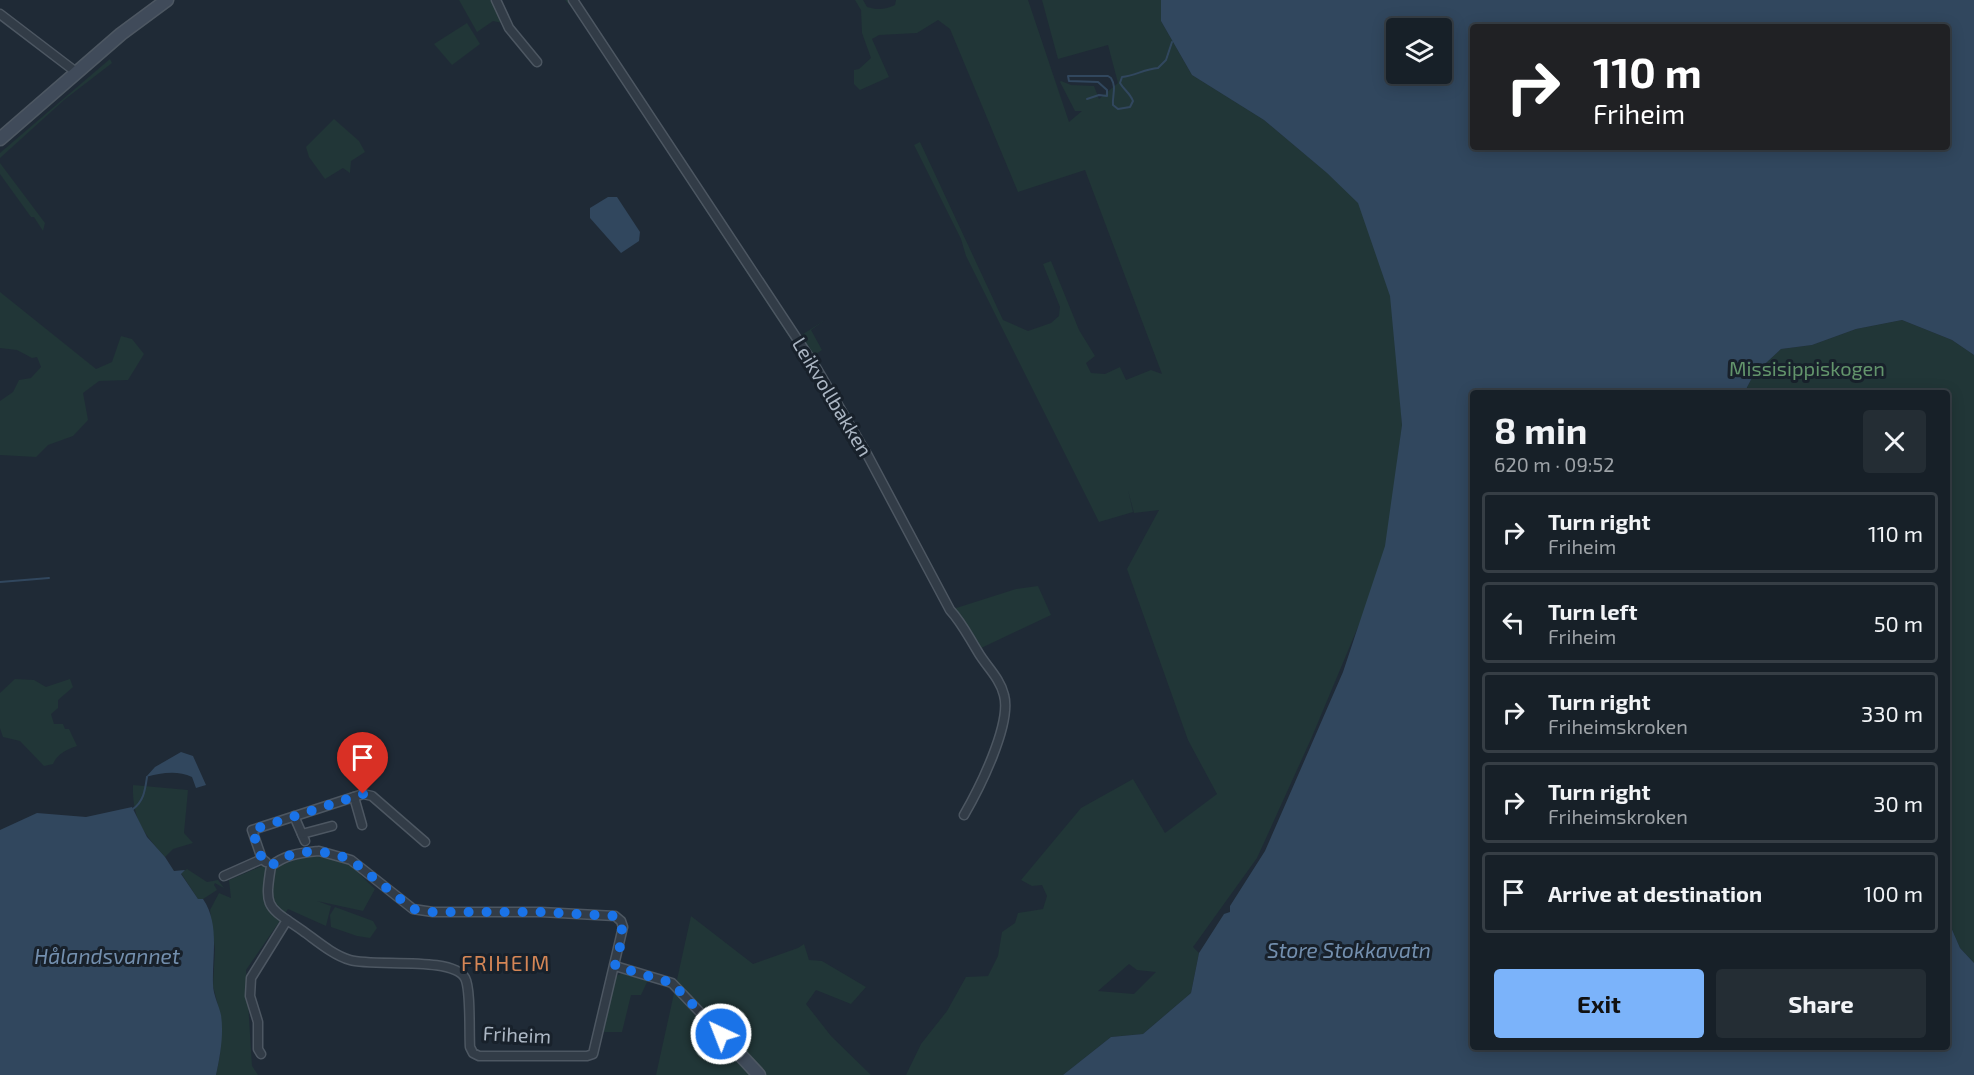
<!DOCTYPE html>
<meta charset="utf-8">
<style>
:root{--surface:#172028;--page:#242d34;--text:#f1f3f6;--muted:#9ea3a8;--line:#363e45;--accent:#7bb3fa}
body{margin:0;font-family:"Exo 2",sans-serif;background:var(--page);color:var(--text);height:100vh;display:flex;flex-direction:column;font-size:22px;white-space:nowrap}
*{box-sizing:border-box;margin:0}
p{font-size:20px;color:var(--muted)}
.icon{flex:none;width:33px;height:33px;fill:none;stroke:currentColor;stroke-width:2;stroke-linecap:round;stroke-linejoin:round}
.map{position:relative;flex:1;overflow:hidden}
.sheet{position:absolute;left:1470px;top:390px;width:480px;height:660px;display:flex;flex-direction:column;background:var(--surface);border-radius:6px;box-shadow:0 3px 15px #0003,0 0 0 2px var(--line)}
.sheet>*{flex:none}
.guide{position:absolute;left:1470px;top:24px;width:480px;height:126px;border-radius:6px;box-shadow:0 3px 15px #0003,0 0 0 2px var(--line);background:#202124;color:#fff;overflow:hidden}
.fabs{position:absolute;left:1386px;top:18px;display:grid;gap:12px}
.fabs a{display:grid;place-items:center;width:66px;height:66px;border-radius:6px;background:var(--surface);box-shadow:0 3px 15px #0003,0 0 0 2px var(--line);font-size:30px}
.pin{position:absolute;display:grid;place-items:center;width:51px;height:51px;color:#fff;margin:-62px -26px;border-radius:50% 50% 50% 0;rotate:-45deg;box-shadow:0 0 6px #0007}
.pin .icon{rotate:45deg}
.me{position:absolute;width:66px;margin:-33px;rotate:317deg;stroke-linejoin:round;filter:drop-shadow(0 0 4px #0008)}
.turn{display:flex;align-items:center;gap:21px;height:126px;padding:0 24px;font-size:27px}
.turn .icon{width:78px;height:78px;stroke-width:2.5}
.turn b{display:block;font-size:42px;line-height:51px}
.round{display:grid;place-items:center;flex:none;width:63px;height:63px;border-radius:6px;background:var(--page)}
.head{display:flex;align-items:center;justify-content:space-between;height:102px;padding:0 24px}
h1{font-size:36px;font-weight:700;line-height:45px}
.cta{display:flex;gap:12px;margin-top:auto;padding:12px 24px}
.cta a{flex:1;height:69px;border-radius:6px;background:var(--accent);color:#111;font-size:24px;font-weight:700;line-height:69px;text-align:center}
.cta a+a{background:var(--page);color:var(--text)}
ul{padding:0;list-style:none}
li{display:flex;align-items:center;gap:18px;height:81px;margin:0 12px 9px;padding:0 12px;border:3px solid var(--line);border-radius:6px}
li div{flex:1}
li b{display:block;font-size:22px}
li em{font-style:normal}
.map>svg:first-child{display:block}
</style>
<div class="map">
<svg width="1974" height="1075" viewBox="0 0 1974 1075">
<rect width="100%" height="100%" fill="#1f2a36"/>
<!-- green -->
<g fill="#213637" fill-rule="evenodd">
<path d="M459 0H496L507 24 493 21 477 32Z"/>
<path d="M565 0H573L797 338 825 320 811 330 822 350 810 358 817 371 813 373 573 9Z"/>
<path d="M855 0H863L867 7C877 10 885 10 895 5L896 0H1028L1069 122 1082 111H1075L1060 82 1061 81 1071 85 1094 86 1099 99 1118 83 1108 45 1058 59 1042 0H1161V21L1192 75 1264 120 1362 202 1393 296 1402 425 1386 554 1368 603 1311 739 1257 858 1193 947 1199 953 1191 993 1143 1034 1111 1037 1063 1075H906L921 1044 947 1011 966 977 988 976 998 956 1002 932 1015 923 1018 913 1043 909 1047 896 1042 885 1032 886 1021 880 1081 808 1133 779 1165 833 1217 794 1188 740 1127 569 1159 510 1134 513 1128 490 1133 512 1099 522 966 256 961 239 914 145 920 142 1003 320 1028 331 1051 323 1059 316 1060 307 1043 264 1051 261 1079 330 1095 356 1086 363 1091 373 1105 374 1120 367 1126 380 1151 370 1162 374 1085 170 1018 192 950 29 938 20 917 33 879 35 872 39 889 77 860 90 854 84V70L859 69 871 58 862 33 861 10ZM1129 964 1137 970 1156 972 1134 994 1098 991Z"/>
<path d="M467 23 480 44 452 65 434 44Z"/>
<path d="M110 59 112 63 64 100 0 158V153Z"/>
<path d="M334 119 359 141 365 152 351 161 350 173 343 168 325 179 309 157 306 147Z"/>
<path d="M0 163 45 223 43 231 34 217H31L0 174Z"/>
<path d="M0 292 96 369 112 362 121 336 132 339 144 354 128 380 99 381 83 393 88 420 73 436 48 445 36 457 0 455V401L13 392 19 380 31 378 41 367 37 357 32 358 17 350 0 348Z"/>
<path d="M1902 320 1952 340 1974 355V963L1960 948 1947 918V393H1744L1754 374 1781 349 1812 345 1856 329Z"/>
<path d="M1038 586 1051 615 977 650 950 610 1016 589Z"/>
<path d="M15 679 34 680 46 687 70 679 73 687 58 700V708L51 714 54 724H63L65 729H69L77 746C67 749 57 754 53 764L44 766 20 741 3 737 0 728V693Z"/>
<path d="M133 785 188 790 184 833 193 843 173 849 165 857C143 833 132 818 133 785Z"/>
<path d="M309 855 348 863 375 889 363 911 317 901 331 906 326 926 288 909 246 970 252 1066 258 1075H216L220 1055 221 1017 213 986 215 949 210 910 219 893 231 898 229 880 262 866 276 867Z"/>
<path d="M187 869 207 882 218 880 224 888 215 883 214 885 217 890 203 899H198L181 873Z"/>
<path d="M335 907 373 921 377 928 370 938 357 936 331 927 330 915Z"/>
<path d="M691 916 753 964 798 948 804 944 809 960 822 961 866 987 851 1004 816 990 806 1004 831 1036 871 1075H656Z"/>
<path d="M623 973 648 980 641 995H631L622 1032H601L614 977Z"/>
</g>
<!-- water -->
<g fill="#31475e" fill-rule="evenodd">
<path d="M1161 0H1974V355L1952 340 1902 320 1856 329 1812 345 1781 349 1754 374 1744 393H1473V1047H1947V918L1960 948 1974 963V1075H1063L1111 1037 1143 1034 1191 993 1199 953 1224 914 1230 912V906L1265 851 1343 672 1385 546 1402 425 1390 296 1358 203 1327 173 1264 120 1192 75 1161 21ZM1473 27H1947V147H1473ZM1442 28V74H1396V28Z"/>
<path d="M608 197H617L640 232 639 241 621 253 590 218V208Z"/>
<path d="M181 752 193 756 206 785 196 788 192 777C177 770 161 773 146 777L155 767Z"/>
<path d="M132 807 147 837 165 857 174 871 185 870 181 874 198 899H203C220 924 212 955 213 984 213 995 219 1005 221 1015 224 1034 220 1057 216 1075H0V830L37 813 86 817Z"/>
</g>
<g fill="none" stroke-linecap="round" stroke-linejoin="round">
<!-- stream -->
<g stroke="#31475e" stroke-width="2">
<path d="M1087 99 1099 95 1107 96V90L1098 82 1069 81 1068 76H1108L1111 78C1117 88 1112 95 1113 105L1118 109 1130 107 1133 101C1130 93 1124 90 1120 83L1122 77C1135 76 1144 69 1158 68L1166 60 1172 42"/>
<path d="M0 582 49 578"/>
<path d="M133 809C144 801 145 790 147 777"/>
</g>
<defs>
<g id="street">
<path d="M496 0 509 28 537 62"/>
<path d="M573 0 817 369 868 456 950 610C962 623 968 636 978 652 986 666 1000 678 1004 695 1012 724 979 789 964 815"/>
<path d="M0 14 76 72"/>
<path d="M354 797 362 825"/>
<path d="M294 816 305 841"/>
<path d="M302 834 332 826"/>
<path d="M319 851 351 860 413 909 433 912H541L615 916 621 921 623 927 593 1054 587 1056H479L473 1053 470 1047C469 1032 471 989 465 978 453 956 374 967 350 960 333 955 317 941 303 931 267 906 264 909 271 866 286 854 301 853 319 851Z"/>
<path d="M262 859 252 830 363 794 372 796 425 842"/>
<path d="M224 876 262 859 266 862"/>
<path d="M615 966 672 983 717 1030"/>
<path d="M261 1054 258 1049V1022L250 996 251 978 287 920"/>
</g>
<g id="secondary">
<path d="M0 139 121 34 167 0"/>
<path d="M717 1030 759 1075"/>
</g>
</defs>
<!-- street casing -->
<use href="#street" stroke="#4d5762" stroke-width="11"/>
<!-- secondary casing -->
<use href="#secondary" stroke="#4d5762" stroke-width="15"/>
<!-- street -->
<use href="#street" stroke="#323c47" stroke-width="8"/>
<!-- secondary -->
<use href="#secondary" stroke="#404b5a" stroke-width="12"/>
</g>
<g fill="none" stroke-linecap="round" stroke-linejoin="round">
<!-- route -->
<path stroke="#1a73e8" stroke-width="10" stroke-dasharray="0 18" d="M363 794 252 830 262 859 271 866C294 847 325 849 351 860L413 909 433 912H540L615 916C629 927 618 951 615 966L672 983 721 1034"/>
</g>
<g text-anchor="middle" stroke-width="6" stroke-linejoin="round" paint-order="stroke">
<!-- park labels -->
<g font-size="20" fill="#63956c" stroke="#18212b">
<text x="1807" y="376">Missisippiskogen</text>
</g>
<!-- street labels -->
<g font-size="20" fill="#acb7c4" stroke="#18212b">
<text transform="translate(832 397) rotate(59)" y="7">Leikvollbakken</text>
<text transform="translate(517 1035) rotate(3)" y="7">Friheim</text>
</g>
<!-- water labels -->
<g font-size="21" font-style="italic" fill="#738fae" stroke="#18212b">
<text x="1349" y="958">Store Stokkavatn</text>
<text x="107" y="964">Hålandsvannet</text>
</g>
<!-- neighbourhood labels -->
<g font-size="21" letter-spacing="1.5" fill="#d58656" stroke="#18212b">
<text x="506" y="971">FRIHEIM</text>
</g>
</g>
</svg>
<div class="fabs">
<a><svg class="icon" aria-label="layers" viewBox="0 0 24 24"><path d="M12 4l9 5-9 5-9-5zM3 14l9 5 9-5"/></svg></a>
</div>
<div class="pin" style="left:363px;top:794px;background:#d93025"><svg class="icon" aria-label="arrive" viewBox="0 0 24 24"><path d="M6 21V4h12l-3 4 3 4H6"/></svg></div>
<svg class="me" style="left:721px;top:1034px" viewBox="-20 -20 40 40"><circle r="17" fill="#1a73e8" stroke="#fff" stroke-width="3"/><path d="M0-11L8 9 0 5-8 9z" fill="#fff"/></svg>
<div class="guide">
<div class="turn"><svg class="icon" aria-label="right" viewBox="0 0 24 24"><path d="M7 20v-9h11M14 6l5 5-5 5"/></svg><div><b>110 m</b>Friheim</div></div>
</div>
<section class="sheet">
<div class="head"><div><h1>8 min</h1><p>620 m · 09:52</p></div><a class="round"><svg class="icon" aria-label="close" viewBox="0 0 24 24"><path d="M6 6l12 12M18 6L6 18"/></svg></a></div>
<ul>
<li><svg class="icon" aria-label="right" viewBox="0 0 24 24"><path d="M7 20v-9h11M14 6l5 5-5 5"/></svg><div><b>Turn right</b><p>Friheim</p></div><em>110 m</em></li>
<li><svg class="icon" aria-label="left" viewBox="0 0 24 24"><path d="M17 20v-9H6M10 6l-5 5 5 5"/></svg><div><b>Turn left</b><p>Friheim</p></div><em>50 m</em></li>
<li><svg class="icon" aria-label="right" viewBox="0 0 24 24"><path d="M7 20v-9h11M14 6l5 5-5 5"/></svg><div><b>Turn right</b><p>Friheimskroken</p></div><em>330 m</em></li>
<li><svg class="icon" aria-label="right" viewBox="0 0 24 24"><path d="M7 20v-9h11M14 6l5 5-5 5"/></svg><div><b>Turn right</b><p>Friheimskroken</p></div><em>30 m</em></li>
<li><svg class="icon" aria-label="arrive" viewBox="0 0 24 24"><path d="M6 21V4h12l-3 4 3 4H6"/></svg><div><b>Arrive at destination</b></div><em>100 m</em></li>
</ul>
<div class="cta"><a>Exit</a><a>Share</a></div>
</section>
</div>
